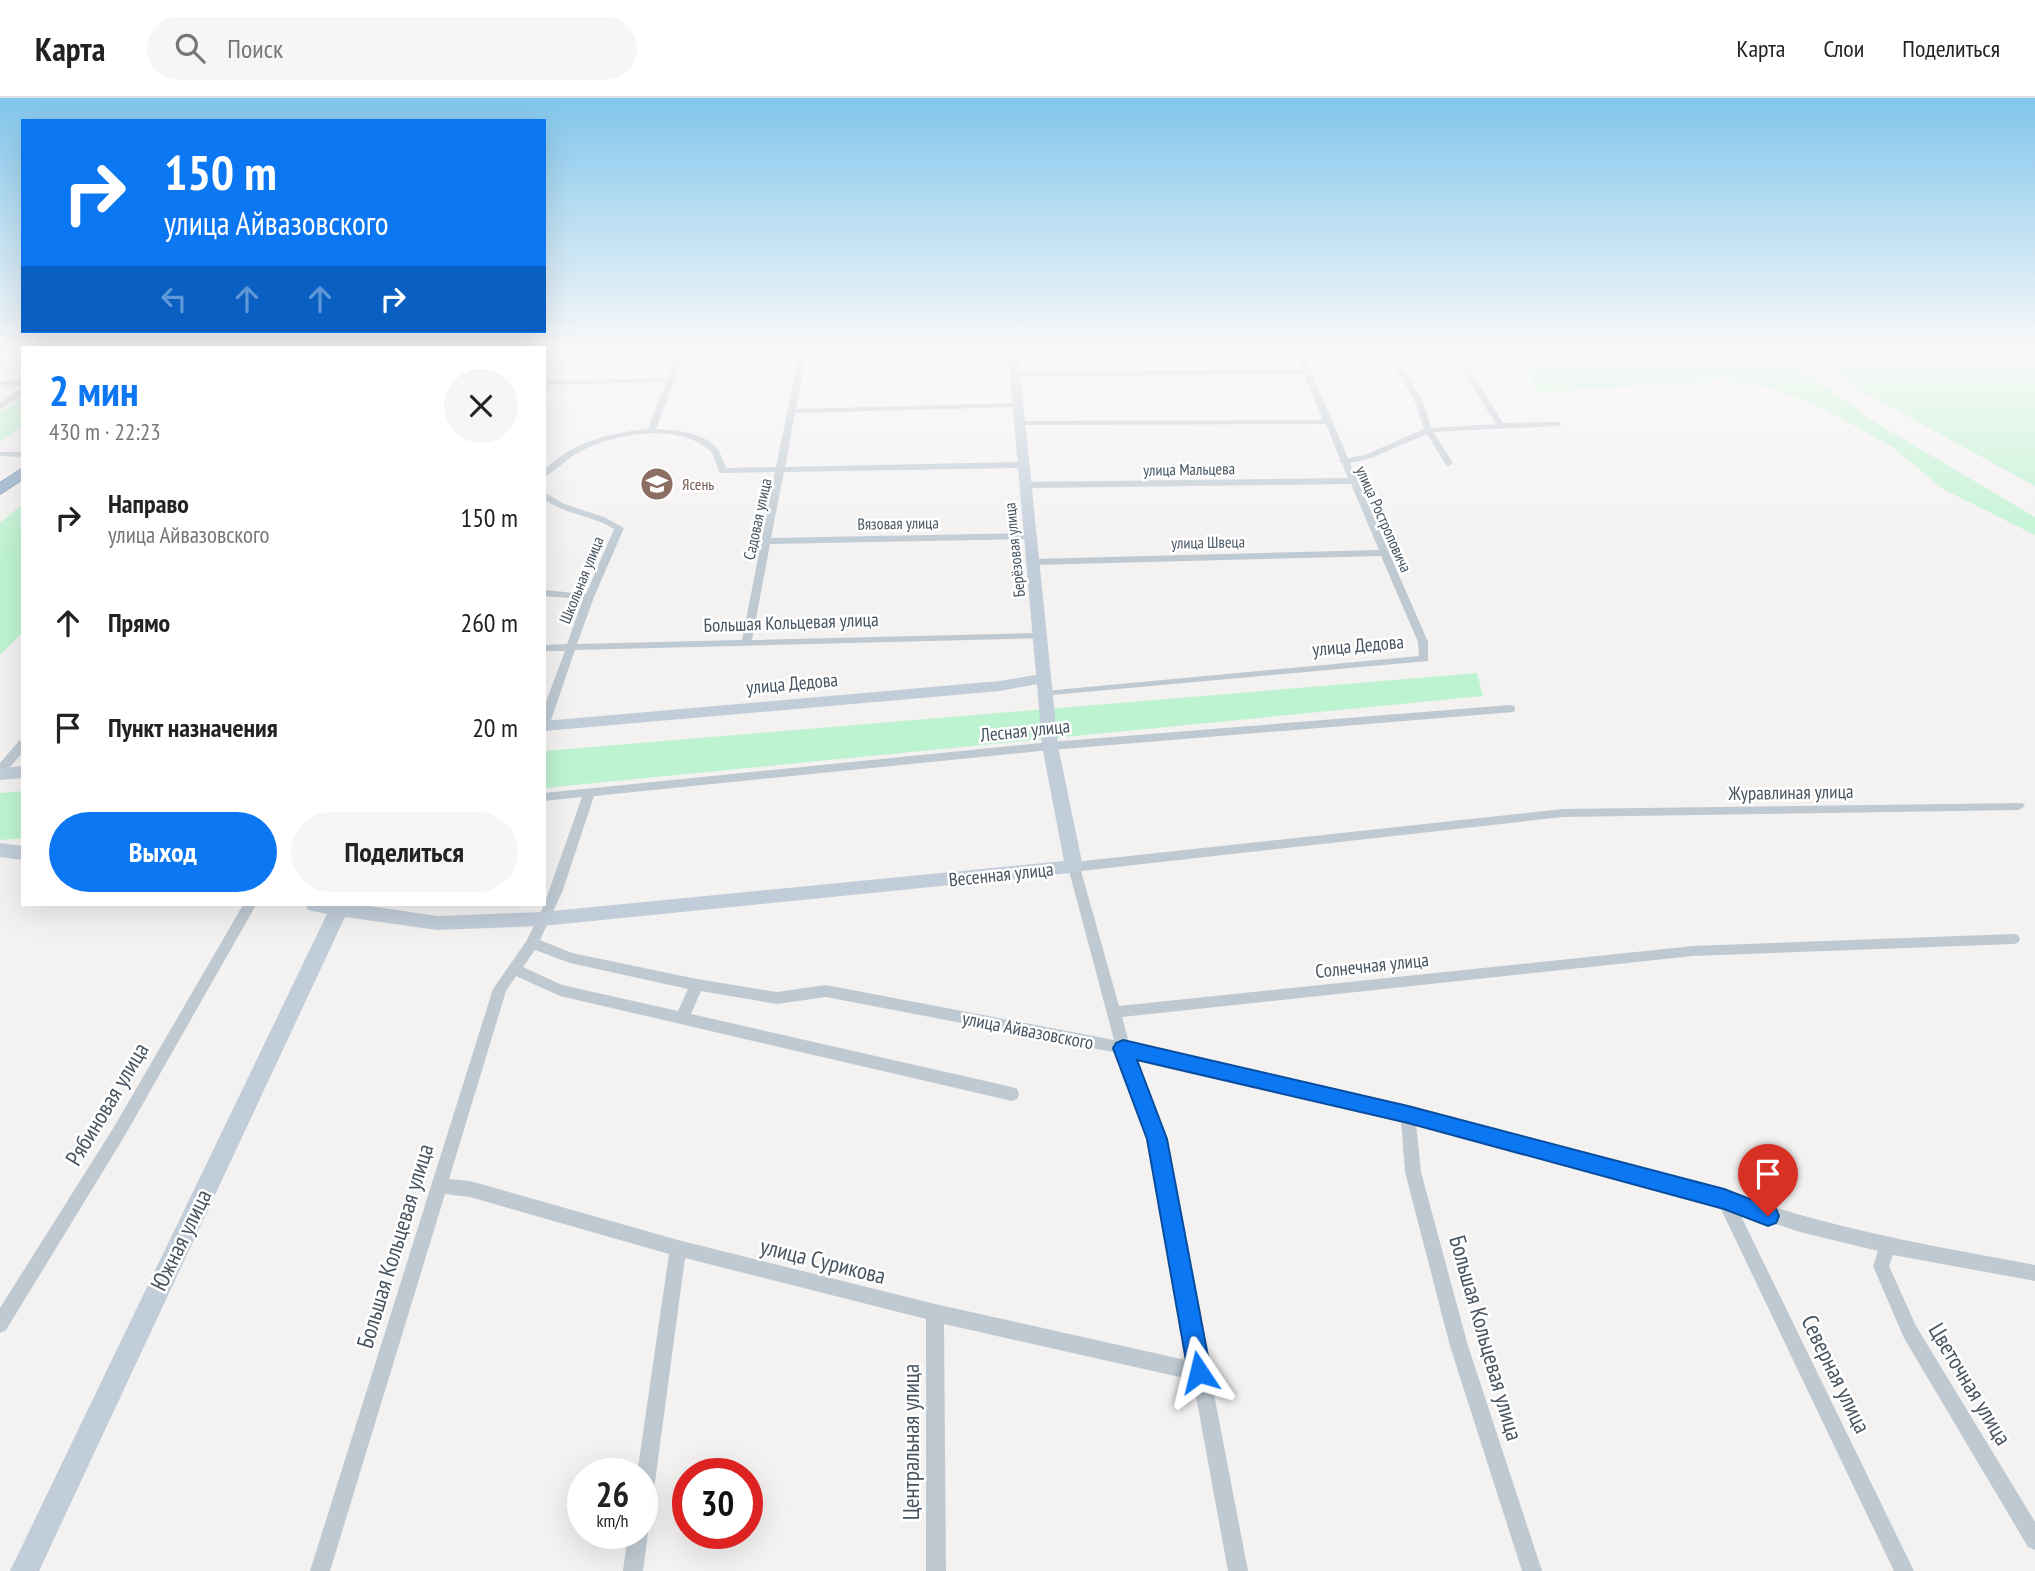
<!DOCTYPE html>
<html lang="ru">
<meta charset="utf-8">
<style>
:root{--surface:#fff;--page:#f6f6f6;--text:#222;--muted:#767676;--line:#e0e0e0;--accent:#0c77f3}
body{margin:0;font-family:"PT Sans Narrow",sans-serif;background:var(--page);color:var(--text);height:100vh;display:flex;flex-direction:column;font-size:26px;white-space:nowrap}
*{box-sizing:border-box;margin:0}
p{font-size:23px;color:var(--muted)}
.icon{flex:none;width:38px;height:38px;fill:none;stroke:currentColor;stroke-width:2;stroke-linecap:round;stroke-linejoin:round}
.map{position:relative;flex:1;overflow:hidden}
.panel{position:absolute;left:21px;top:248px;width:525px;height:560px;display:flex;flex-direction:column;background:var(--surface);border-radius:0px;box-shadow:0 7px 28px #0002}
.panel>*{flex:none}
.guide{position:absolute;left:21px;top:21px;width:525px;height:214px;border-radius:0px;box-shadow:0 7px 28px #0002;background:#0c77f3;color:#fff;overflow:hidden}
.speed{position:absolute;left:567px;top:1360px;display:flex;gap:14px;font-size:35px;font-weight:700;text-align:center}
.speed>*{display:grid;place-content:center;width:91px;height:91px;border-radius:50%;background:var(--surface);box-shadow:0 7px 28px #0002;line-height:1}
.speed small{font-size:18px;font-weight:400}
.speed .limit{border:10px solid #d22;background:#fff;color:#111}
.pin{position:absolute;display:grid;place-items:center;width:60px;height:60px;color:#fff;margin:-72px -30px;border-radius:50% 50% 50% 0;rotate:-45deg;box-shadow:0 0 7px #0007}
.pin .icon{rotate:45deg}
.me{position:absolute;width:77px;margin:-38px;rotate:350deg;stroke-linejoin:round;filter:drop-shadow(0 0 5px #0008)}
.turn{display:flex;align-items:center;gap:24px;height:147px;padding:0 28px;font-size:32px}
.turn .icon{width:91px;height:91px;stroke-width:2.5}
.turn b{display:block;font-size:49px;line-height:60px}
.lanes{display:flex;align-items:center;height:66px;padding:0 28px;background:#0003;justify-content:center;gap:35px;direction:ltr}
.lanes .off{opacity:.35}
.round{display:grid;place-items:center;flex:none;width:74px;height:74px;border-radius:37px;background:var(--page)}
.headline{display:flex;align-items:center;justify-content:space-between;height:119px;padding:0 28px}
h1{font-size:42px;font-weight:800;line-height:52px;color:var(--accent)}
.action{display:flex;gap:14px;margin-top:auto;padding:14px 28px}
.action a{flex:1;height:80px;border-radius:42px;background:var(--accent);color:#fff;font-size:28px;font-weight:800;line-height:80px;text-align:center}
.action a+a{background:var(--page);color:var(--text)}
ul{padding:0;list-style:none}
li{display:flex;align-items:center;gap:21px;height:105px;padding:0 28px}
li div{flex:1}
li b{display:block;font-size:26px}
li em{font-style:normal}
header{display:flex;align-items:center;gap:42px;box-sizing:border-box;height:98px;padding:0 35px;background:var(--surface);border-bottom:2px solid var(--line)}
header strong{font-size:33px}
nav{display:flex;gap:38px;margin-inline-start:auto;font-size:24px}
.search{width:490px;height:63px;background:var(--page);display:flex;align-items:center;gap:18px;box-sizing:border-box;padding:0 24px;border-radius:38px;color:var(--muted);font-size:26px}
.map>svg:first-child{display:block}
</style>
<header>
<strong>Карта</strong>
<div class="search"><svg class="icon" aria-label="search" viewBox="0 0 24 24"><circle cx="10" cy="10" r="6"/><path d="M15 15l6 6"/></svg>Поиск</div>
<nav><a>Карта</a><a>Слои</a><a>Поделиться</a></nav>
</header>
<div class="map">
<svg width="2035" height="1473" viewBox="0 0 2035 1473">
<rect width="100%" height="100%" fill="#f4f1f1"/>
<!-- green -->
<g fill="#bef3d1">
<path d="M579 253H636L544 268V259Z"/>
<path d="M1509 253 1651 259 1714 253H1777L1873 323 2035 419V437L1943 391 1894 350 1824 311 1767 289 1727 281 1536 295 1527 264Z"/>
<path d="M1812 253H2035V388L1859 292Z"/>
<path d="M23 299V328L0 344V315Z"/>
<path d="M23 406V534L0 557V425Z"/>
<path d="M1477 575 1483 598 544 690V653Z"/>
<path d="M23 693V740L0 742V695Z"/>
</g>
<g fill="none" stroke-linecap="round" stroke-linejoin="round">
<defs>
<path id="highway" d="M23 370V381L0 396V385Z"/>
</defs>
<!-- highway casing -->
<use href="#highway" stroke="#7190af" stroke-width="2"/>
<!-- street -->
<g fill="#bec9d2" fill-rule="evenodd">
<path d="M1295 253H1302L1348 360 1365 357 1424 331 1416 306 1387 253H1394L1424 306 1431 330 1496 326 1451 255 1453 253H1458L1503 325 1558 324 1562 326 1558 328 1433 334 1453 365 1449 368 1446 367 1427 336 1371 360 1350 365 1428 544V563L1041 598 1040 596 1045 593 1419 558 1418 544 1381 458 1033 467 1028 464 1033 461 1379 452 1351 386 1025 390 1021 387 1025 384 1348 380 1342 365 1339 363 1340 361 1326 326 1019 327 1015 325 1019 323 1323 322 1304 276 1014 278 1010 276 1014 274 1302 272Z"/>
<path d="M1014 254 1015 256 1011 258 805 263 796 311 1018 305 1022 307 1018 309 795 315 785 369 1023 364 1027 367 1023 370 784 374 771 440 1031 435 1036 438 1031 441 770 446 752 542 1040 535 1044 536V540L575 552 550 625 544 629V609L565 553H544V547L567 546 583 501 544 498V492L586 496 614 431C592 417 565 417 544 401V394L564 406 604 419 624 430 594 499 577 546 742 542 775 374 720 375C716 367 715 356 708 351 676 324 612 336 579 354 566 361 556 373 544 379V372C572 344 610 335 648 331L666 284 544 287V283L668 280 674 264 678 262ZM798 263 776 369 726 370C723 363 721 355 716 349 701 334 676 332 656 331L681 266Z"/>
<rect x="0" y="283" width="23" height="4"/>
<path d="M20 291H23V297L0 311V305Z"/>
<path d="M0 354H23V359L0 358Z"/>
<path d="M1510 607 1514 608 1515 611 1514 614 1050 652 594 698 563 792 540 842 572 855 697 881 777 894 826 887 1114 942 1068 769 1070 766 1074 764 1563 711 2023 705 2025 708 2019 712 1563 719 1081 773 1119 908 1693 848 2013 836 2018 837 2020 841 2018 845 2013 846 1693 858 1122 919 1129 945 1408 1010 1724 1093C1825 1129 1930 1148 2035 1167V1183L1893 1157 1889 1168 1916 1228 2035 1424V1452L2028 1449 1904 1240 1873 1168 1878 1153 1800 1134 1739 1114 1914 1473H1894L1719 1107 1416 1026 1421 1074 1468 1248 1542 1473H1522L1450 1248 1405 1074 1401 1022 1134 959 1165 1041 1248 1473H1228L1193 1282 944 1226 946 1473H926V1221L685 1160 652 1406 649 1413 642 1415V1376H637L669 1156 470 1099 445 1096 330 1473H310L493 891 527 842 544 807 582 699 544 703V695L1050 644ZM535 852 570 865 688 891 678 913 562 887 523 869ZM516 878 560 898 1012 1003 1017 1001 1019 996 1017 991 1012 989 691 916 701 893 777 906 826 899 1118 955 1149 1041 1190 1263 935 1206 678 1142 470 1083 449 1081 506 893Z"/>
<path d="M23 642V654L4 676 0 677V665L19 643Z"/>
<path d="M243 807H256L124 1039 6 1232 0 1235V1210L114 1029Z"/>
<path d="M642 1427 645 1428 648 1435 643 1473H623L628 1435H642Z"/>
</g>
<!-- secondary -->
<g fill="#c1cdd9" fill-rule="evenodd">
<path d="M1008 253H1018L1058 648 1083 769 1080 774 542 828 437 832 345 819 39 1473H10L327 816 308 812 306 807H363L437 818 542 814 1064 763 1042 648 1037 586 1000 593 544 633V623L1000 583 1036 577Z"/>
<path d="M23 668V680L0 682V670Z"/>
<path d="M0 745 23 748V762L0 759Z"/>
</g>
<!-- highway -->
<use href="#highway" fill="#86a5c3" fill-rule="evenodd"/>
</g>
<!-- sky -->
<linearGradient id="sky" x2="0" y2="1"><stop stop-color="#81c6ec"/><stop offset="0.55" stop-color="#faf9f9"/><stop offset="1" stop-color="#faf9f9" stop-opacity="0"/></linearGradient>
<rect width="2035" height="460" fill="url(#sky)"/>
<!-- route -->
<path fill="#0c77f3" stroke="#084d9e" stroke-width="2" d="M1123 942 1408 1008 1724 1091 1776 1111 1779 1118 1776 1125 1768 1128 1724 1111 1408 1025 1137 962 1167 1041 1211 1274 1207 1282 1199 1285 1191 1282 1188 1274 1147 1041 1113 950 1116 945Z"/>
<!-- icons -->
<defs>
<symbol id="school-disc" viewBox="-11 -11 22 22"><circle r="9.5" fill="#8d6e63" stroke="#fff"/><path d="M0-5L7-2L0 1L-7-2ZM-4 1L0 2.5L4 1V4Q0 6-4 4Z" fill="#fff"/></symbol>
</defs>
<g fill-rule="evenodd">
<use href="#school-disc" x="638" y="367" width="38" height="38"/>
</g>
<g text-anchor="middle" stroke-width="5" stroke-linejoin="round" paint-order="stroke">
<!-- far-street labels -->
<g font-size="16" fill="#485561" stroke="#fff">
<text transform="translate(1189 371) rotate(-1)" y="6">улица Мальцева</text>
<text transform="translate(757 421) rotate(-78)" y="6">Садовая улица</text>
<text transform="translate(1384 421) rotate(66)" y="6">улица Ростроповича</text>
<text transform="translate(898 425) rotate(-1)" y="6">Вязовая улица</text>
<text transform="translate(1208 444) rotate(-1)" y="6">улица Швеца</text>
<text transform="translate(1014 452) rotate(-96)" y="6">Берёзовая улица</text>
<text transform="translate(581 482) rotate(-68)" y="6">Школьная улица</text>
</g>
<!-- far-education labels -->
<g font-size="16" fill="#785e54" stroke="#fff" text-anchor="start">
<text x="682" y="392">Ясень</text>
</g>
<!-- street labels -->
<g font-size="19" fill="#485561" stroke="#fff">
<text transform="translate(791 524) rotate(-2)" y="7">Большая Кольцевая улица</text>
<text transform="translate(1358 547) rotate(-5)" y="7">улица Дедова</text>
<text transform="translate(792 585) rotate(-5)" y="7">улица Дедова</text>
<text transform="translate(1025 632) rotate(-6)" y="7">Лесная улица</text>
<text transform="translate(1791 694) rotate(-1)" y="7">Журавлиная улица</text>
<text transform="translate(1001 776) rotate(-6)" y="7">Весенная улица</text>
<text transform="translate(1372 867) rotate(-6)" y="7">Солнечная улица</text>
<text transform="translate(1028 932) rotate(11)" y="7">улица Айвазовского</text>
</g>
<!-- near-street labels -->
<g font-size="23" fill="#485561" stroke="#fff">
<text transform="translate(107 1006) rotate(-59)" y="8">Рябиновая улица</text>
<text transform="translate(181 1142) rotate(-64)" y="8">Южная улица</text>
<text transform="translate(395 1148) rotate(-73)" y="8">Большая Кольцевая улица</text>
<text transform="translate(823 1163) rotate(14)" y="8">улица Сурикова</text>
<text transform="translate(1486 1240) rotate(74)" y="8">Большая Кольцевая улица</text>
<text transform="translate(1836 1276) rotate(64)" y="8">Северная улица</text>
<text transform="translate(1970 1286) rotate(59)" y="8">Цветочная улица</text>
<text transform="translate(911 1344) rotate(-90)" y="8">Центральная улица</text>
</g>
</g>
</svg>
<div class="speed"><div>26<small>km/h</small></div><div class="limit">30</div></div>
<div class="pin" style="left:1768px;top:1118px;background:#d93025"><svg class="icon" aria-label="arrive" viewBox="0 0 24 24"><path d="M6 21V4h12l-3 4 3 4H6"/></svg></div>
<svg class="me" style="left:1199px;top:1274px" viewBox="-20 -20 40 40"><path d="M0-17L14 15 0 8-14 15z" fill="#0c77f3" stroke="#fff" stroke-width="4"/></svg>
<div class="guide">
<div class="turn"><svg class="icon" aria-label="right" viewBox="0 0 24 24"><path d="M7 20v-9h11M14 6l5 5-5 5"/></svg><div><b>150 m</b>улица Айвазовского</div></div>
<div class="lanes"><svg class="icon off" aria-label="left" viewBox="0 0 24 24"><path d="M17 20v-9H6M10 6l-5 5 5 5"/></svg><svg class="icon off" aria-label="ahead" viewBox="0 0 24 24"><path d="M12 20V5M6 11l6-6 6 6"/></svg><svg class="icon off" aria-label="ahead" viewBox="0 0 24 24"><path d="M12 20V5M6 11l6-6 6 6"/></svg><svg class="icon" aria-label="right" viewBox="0 0 24 24"><path d="M7 20v-9h11M14 6l5 5-5 5"/></svg></div>
</div>
<section class="panel">
<div class="headline"><div><h1>2 мин</h1><p>430 m · 22:23</p></div><a class="round"><svg class="icon" aria-label="close" viewBox="0 0 24 24"><path d="M6 6l12 12M18 6L6 18"/></svg></a></div>
<ul>
<li><svg class="icon" aria-label="right" viewBox="0 0 24 24"><path d="M7 20v-9h11M14 6l5 5-5 5"/></svg><div><b>Направо</b><p>улица Айвазовского</p></div><em>150 m</em></li>
<li><svg class="icon" aria-label="ahead" viewBox="0 0 24 24"><path d="M12 20V5M6 11l6-6 6 6"/></svg><div><b>Прямо</b></div><em>260 m</em></li>
<li><svg class="icon" aria-label="arrive" viewBox="0 0 24 24"><path d="M6 21V4h12l-3 4 3 4H6"/></svg><div><b>Пункт назначения</b></div><em>20 m</em></li>
</ul>
<div class="action"><a>Выход</a><a>Поделиться</a></div>
</section>
</div>
